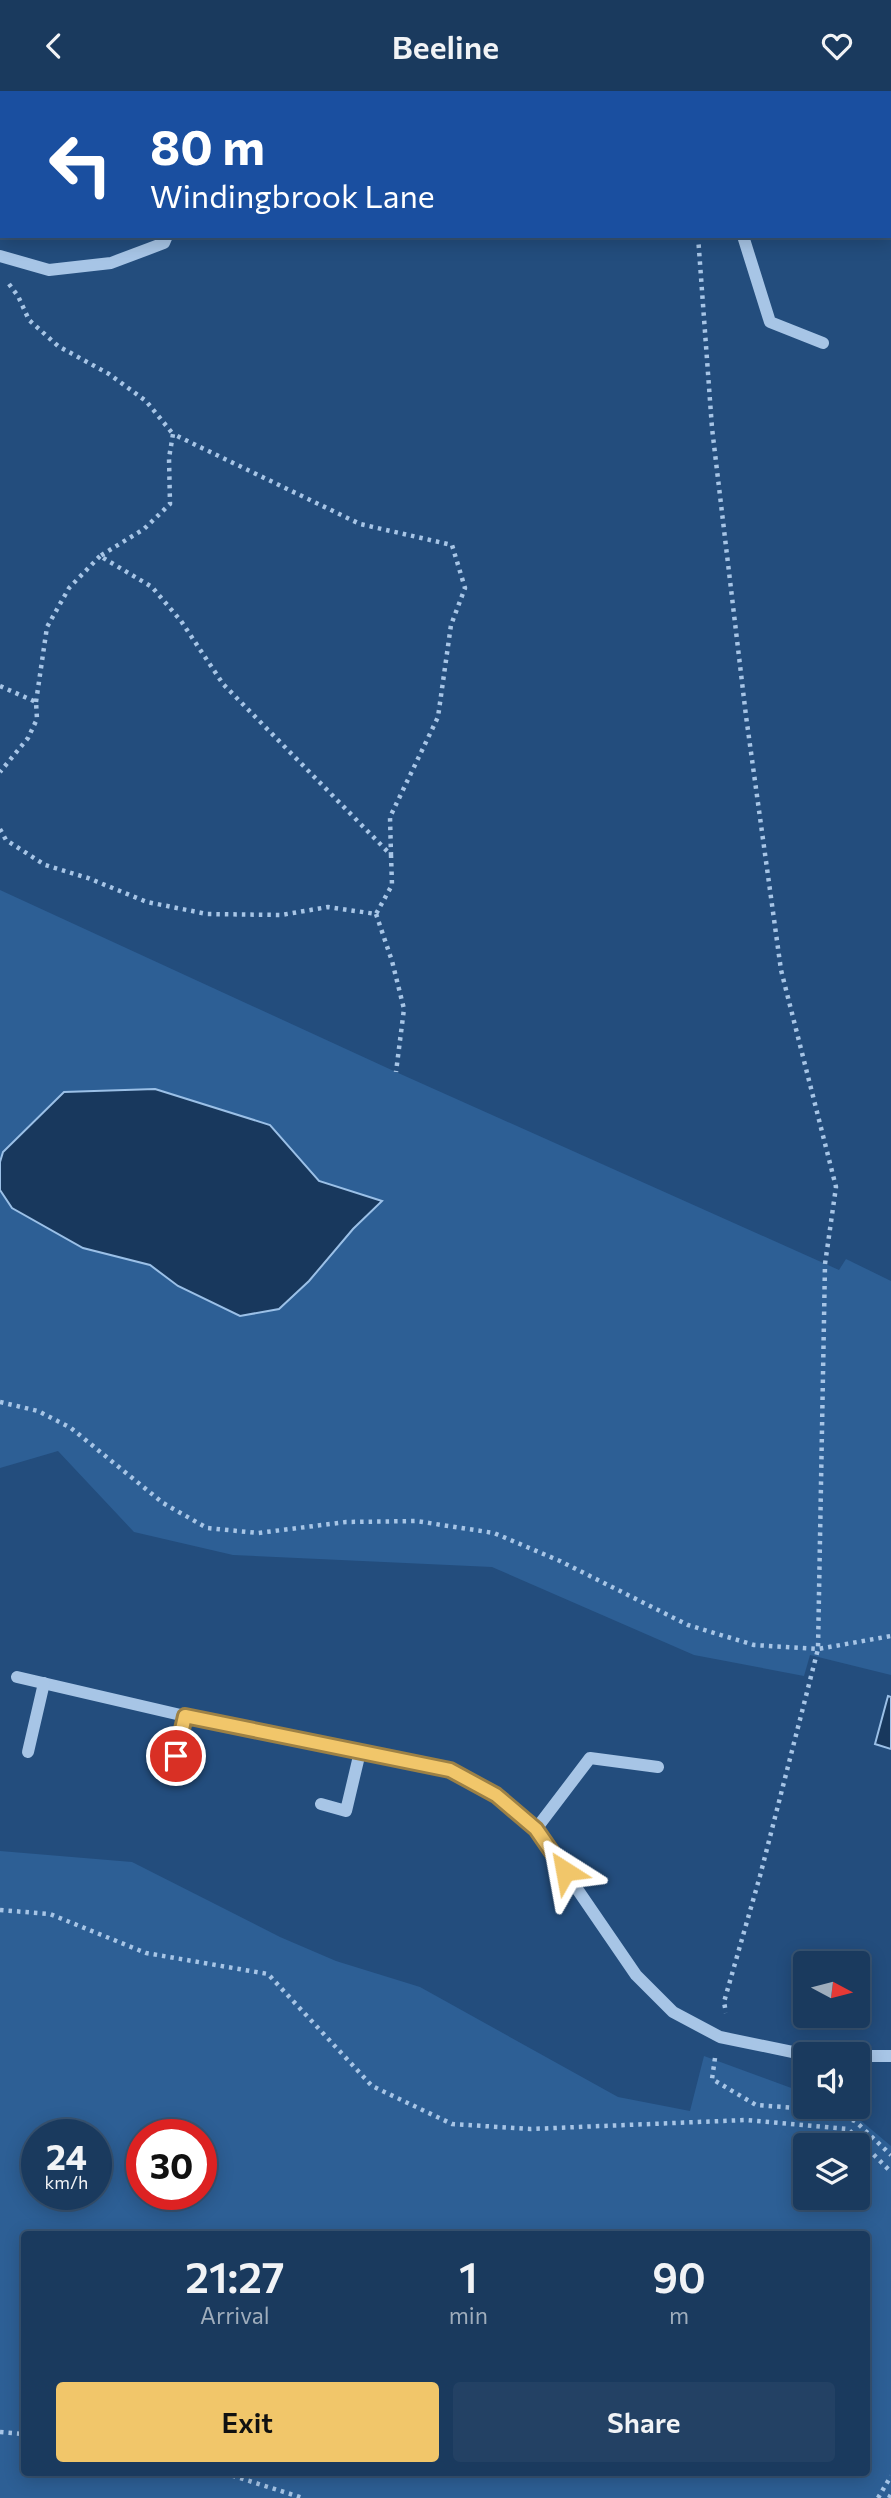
<!DOCTYPE html>
<style>
:root{--surface:#1a3a5e;--page:#234164;--text:#f1f3f6;--muted:#9fadbc;--line:#385473;--accent:#f1c66a}
body{margin:0;font-family:Commissioner,sans-serif;background:var(--page);color:var(--text);height:100vh;display:flex;flex-direction:column;font-size:26px;white-space:nowrap}
*{box-sizing:border-box;margin:0}
p{font-size:23px;color:var(--muted)}
.icon{flex:none;width:38px;height:38px;fill:none;stroke:currentColor;stroke-width:2;stroke-linecap:round;stroke-linejoin:round}
.map{position:relative;flex:1;overflow:hidden}
.sheet{position:absolute;left:21px;top:2140px;width:849px;height:245px;display:flex;flex-direction:column;background:var(--surface);border-radius:7px;box-shadow:0 4px 18px #0003,0 0 0 2px var(--line)}
.sheet>*{flex:none}
.banner{position:absolute;left:0px;top:0px;width:892px;height:147px;box-shadow:0 4px 18px #0003,0 0 0 2px var(--line);background:#1a4fa0;color:#fff;overflow:hidden}
.needle{width:46px;rotate:97deg}
.tools{position:absolute;left:793px;top:1860px;display:grid;gap:14px}
.tools a{display:grid;place-items:center;width:77px;height:77px;border-radius:7px;background:var(--surface);box-shadow:0 4px 18px #0003,0 0 0 2px var(--line);font-size:35px}
.speed{position:absolute;left:21px;top:2028px;display:flex;gap:14px;font-size:35px;font-weight:700;text-align:center}
.speed>*{display:grid;place-content:center;width:91px;height:91px;border-radius:50%;background:var(--surface);box-shadow:0 4px 18px #0003,0 0 0 2px var(--line);line-height:1}
.speed small{font-size:18px;font-weight:400}
.speed .limit{border:10px solid #d22;background:#fff;color:#111}
.pin{position:absolute;display:grid;place-items:center;width:60px;height:60px;color:#fff;margin:-30px;border:4px solid #fff;border-radius:50%;box-shadow:0 2px 7px #0007}
.me{position:absolute;width:77px;margin:-38px;rotate:326deg;stroke-linejoin:round;filter:drop-shadow(0 0 5px #0008)}
.turn{display:flex;align-items:center;gap:24px;height:147px;padding:0 35px;font-size:32px}
.turn .icon{width:91px;height:91px;stroke-width:2.5}
.turn b{display:block;font-size:49px;line-height:60px}
.eta{display:flex;justify-content:space-evenly;align-items:center;height:119px;text-align:center}
.eta b{font-size:42px;font-weight:600;line-height:49px}
.primary-button{display:flex;gap:14px;margin-top:auto;padding:14px 35px}
.primary-button a{flex:1;height:80px;border-radius:7px;background:var(--accent);color:#111;font-size:28px;font-weight:600;line-height:80px;text-align:center}
.primary-button a+a{background:var(--page);color:var(--text)}
header{display:flex;justify-content:space-between;align-items:center;height:91px;padding:0 35px;background:var(--surface);font-size:32px;font-weight:600}
.map>svg:first-child{display:block}
</style>
<header><svg class="icon" aria-label="back" viewBox="0 0 24 24"><path d="M15 5l-7 7 7 7"/></svg>Beeline<svg class="icon" aria-label="heart" viewBox="0 0 24 24"><path d="M12 20l-8-8c-3-5 5-10 8-4 3-6 11-1 8 4z"/></svg></header>
<div class="map">
<svg width="891" height="2407" viewBox="0 0 891 2407">
<rect width="100%" height="100%" fill="#234d7d"/>
<!-- green -->
<g fill="#2d5f95" fill-rule="evenodd">
<path d="M0 799 396 981 839 1179 846 1168 891 1190V1584L810 1564 804 1585 694 1564 492 1476 233 1464 134 1441 58 1360 0 1377Z"/>
<path d="M0 1760 132 1771 280 1846 336 1870 420 1896 618 2006 690 2020 704 1965 805 2002V2016H837L853 2023 891 2055V2407H0ZM37 2044H96V2104H37ZM142 2044H201V2104H142ZM805 2054H858V2107H805ZM24 2144H866V2382H24Z"/>
</g>
<!-- water -->
<g fill="#18385d" stroke="#9bc0e7" stroke-width="2">
<path d="M155 998 270 1034 319 1090 382 1110 353 1138 309 1190 279 1218 240 1225 178 1195 150 1174 83 1157 12 1117 0 1099V1071L3 1061 64 1001Z"/>
<path d="M888 1605 891 1606V1658L875 1653Z"/>
</g>
<g fill="none" stroke-linecap="round" stroke-linejoin="round">
<!-- path -->
<g stroke="#a7c5e6" stroke-width="4.5" stroke-dasharray="3.5 5" stroke-linecap="butt">
<path d="M698 145 712 337 746 625 781 879 836 1096 825 1173 818 1558 760 1785 724 1911 726 1922"/>
<path d="M9 193 18 205 29 229 58 255 109 283 146 310 173 343"/>
<path d="M0 595 36 611 37 628 28 647 0 681"/>
<path d="M36 611 47 536 69 497 100 465"/>
<path d="M0 738 6 749 45 774 88 787 147 811 207 823 281 824 328 816 376 823 392 794 391 764 223 593 181 530 152 496 100 465 144 438 170 413 169 367 173 343 360 433 452 454 465 497 451 534 438 626 390 726 391 764"/>
<path d="M376 823 392 870 404 918 396 981"/>
<path d="M0 1311 38 1320 71 1337 163 1412 207 1437 258 1442 346 1431 416 1430 494 1442 560 1470 688 1534 754 1554 818 1558 891 1545"/>
<path d="M0 1819 50 1823 146 1862 268 1883 372 1995 452 2033 530 2038 746 2029 848 2038 891 2081"/>
<path d="M715 1967 712 1988 756 2014 811 2018 855 2030 891 2064"/>
<path d="M0 2341 24 2343"/>
<path d="M224 2382 303 2407"/>
<path d="M878 2407 891 2385"/>
<path d="M889 2407 891 2403"/>
</g>
<!-- minor -->
<g stroke="#a7c5e6" stroke-width="12">
<path d="M207 2V0"/>
<path d="M710 2 711 0"/>
<path d="M743 145 770 231 823 252"/>
<path d="M0 165 49 179 111 172 164 152 167 145"/>
<path d="M17 1586 185 1625 450 1679 496 1704 536 1738 636 1884 673 1921 720 1946 807 1964"/>
<path d="M28 1661 44 1592"/>
<path d="M172 1686 185 1625"/>
<path d="M321 1713 346 1720 360 1661"/>
<path d="M536 1738 590 1667 658 1676"/>
<path d="M858 1965H891"/>
</g>
</g>
<g fill="none" stroke-linecap="round" stroke-linejoin="round">
<defs>
<path id="route" d="M176 1665 185 1625 450 1679 496 1704 536 1738 565 1780"/>
</defs>
<!-- route casing -->
<use href="#route" stroke="#9d8145" stroke-width="18"/>
<!-- route -->
<use href="#route" stroke="#f1c66a" stroke-width="12"/>
</g>
</svg>
<div class="tools">
<a><svg class="needle" viewBox="-14 -14 28 28"><path d="M0-13l5 13h-10z" fill="#e53935"/><path d="M0 13l5-13h-10z" fill="#9fadbc"/></svg></a>
<a><svg class="icon" aria-label="sound" viewBox="0 0 24 24"><path d="M4 9h4l5-4v14l-5-4H4zM17 9q2 3 0 6"/></svg></a>
<a><svg class="icon" aria-label="layers" viewBox="0 0 24 24"><path d="M12 4l9 5-9 5-9-5zM3 14l9 5 9-5"/></svg></a>
</div>
<div class="speed"><div>24<small>km/h</small></div><div class="limit">30</div></div>
<div class="pin" style="left:176px;top:1665px;background:#d93025"><svg class="icon" aria-label="arrive" viewBox="0 0 24 24"><path d="M6 21V4h12l-3 4 3 4H6"/></svg></div>
<svg class="me" style="left:565px;top:1780px" viewBox="-20 -20 40 40"><path d="M0-17L14 15 0 8-14 15z" fill="#f1c66a" stroke="#fff" stroke-width="4"/></svg>
<div class="banner">
<div class="turn"><svg class="icon" aria-label="left" viewBox="0 0 24 24"><path d="M17 20v-9H6M10 6l-5 5 5 5"/></svg><div><b>80 m</b>Windingbrook Lane</div></div>
</div>
<section class="sheet">
<div class="eta">
<div><b>21:27</b><p>Arrival</p></div>
<div><b>1</b><p>min</p></div>
<div><b>90</b><p>m</p></div>
</div>
<div class="primary-button"><a>Exit</a><a>Share</a></div>
</section>
</div>
